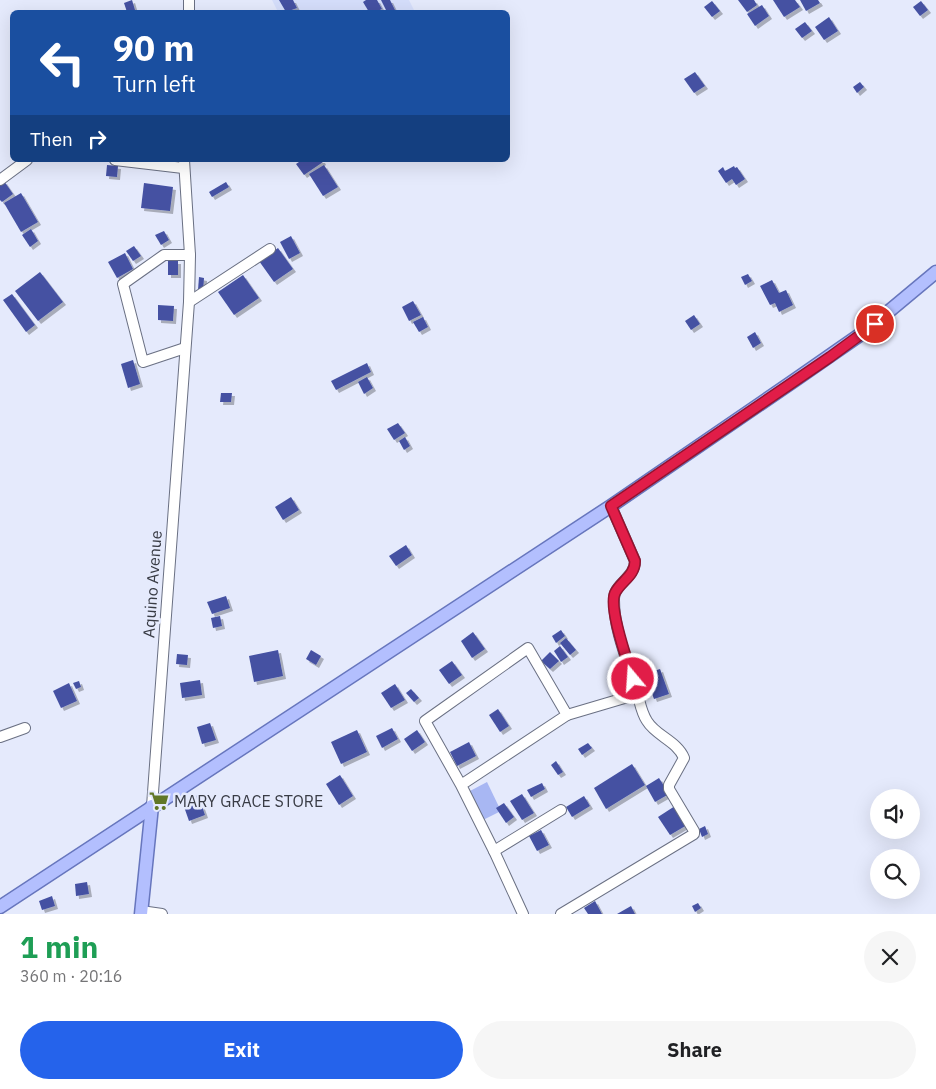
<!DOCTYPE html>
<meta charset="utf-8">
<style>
:root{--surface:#fff;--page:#f6f6f6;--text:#202124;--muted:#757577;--accent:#2563eb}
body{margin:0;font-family:"IBM Plex Sans",sans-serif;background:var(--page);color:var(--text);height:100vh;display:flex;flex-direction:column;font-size:19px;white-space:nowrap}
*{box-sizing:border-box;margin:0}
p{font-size:16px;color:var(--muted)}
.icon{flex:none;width:28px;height:28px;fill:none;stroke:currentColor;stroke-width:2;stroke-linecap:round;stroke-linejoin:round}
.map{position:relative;height:914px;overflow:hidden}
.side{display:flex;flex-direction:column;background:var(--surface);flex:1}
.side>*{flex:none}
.top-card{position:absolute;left:10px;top:10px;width:500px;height:152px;border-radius:8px;box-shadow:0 5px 20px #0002;background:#1a4fa0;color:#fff;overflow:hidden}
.buttons{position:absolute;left:870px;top:789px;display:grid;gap:10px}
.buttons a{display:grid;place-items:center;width:50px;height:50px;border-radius:50%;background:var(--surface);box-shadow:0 5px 20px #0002;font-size:25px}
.pin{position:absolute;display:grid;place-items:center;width:42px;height:42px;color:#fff;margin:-21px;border:2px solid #fff;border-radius:50%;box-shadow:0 1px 5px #0007}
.me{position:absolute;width:55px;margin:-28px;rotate:342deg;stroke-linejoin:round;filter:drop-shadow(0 0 4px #0008)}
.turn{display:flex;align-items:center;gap:18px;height:105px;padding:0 20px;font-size:22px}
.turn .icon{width:65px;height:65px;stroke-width:2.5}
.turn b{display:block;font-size:35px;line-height:42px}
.then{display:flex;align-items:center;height:48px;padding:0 20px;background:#0003;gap:10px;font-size:19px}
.round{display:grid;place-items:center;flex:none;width:52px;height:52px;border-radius:26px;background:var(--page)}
.overview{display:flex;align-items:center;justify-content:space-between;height:85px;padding:0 20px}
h1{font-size:30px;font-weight:700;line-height:38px;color:#1e9e55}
.primary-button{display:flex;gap:10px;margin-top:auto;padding:10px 20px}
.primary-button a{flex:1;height:58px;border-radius:30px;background:var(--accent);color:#fff;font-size:20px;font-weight:700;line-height:58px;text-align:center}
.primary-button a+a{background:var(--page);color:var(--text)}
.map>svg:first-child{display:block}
</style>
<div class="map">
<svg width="936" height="914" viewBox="0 0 936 914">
<defs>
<filter id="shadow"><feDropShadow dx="3" dy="3" stdDeviation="0" flood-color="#0004"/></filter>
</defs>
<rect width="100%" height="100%" fill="#e5eafc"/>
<!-- built -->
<path fill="#d5defb" d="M272 0H409L415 12H278Z"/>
<!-- green -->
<path fill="#a8b7f3" d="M487 782 501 811 483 820 470 791Z"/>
<!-- building -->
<g fill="#4451a2" filter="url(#shadow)">
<path d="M132 0 135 10 127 12 124 3Z"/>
<path d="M279 0H293L297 8 286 12Z"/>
<path d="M366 0H377L382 9 375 12H369L363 2Z"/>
<path d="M381 0H390L396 12H387Z"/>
<path d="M738 0H754L757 5 747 12Z"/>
<path d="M773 0H795L800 7 784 17Z"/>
<path d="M800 0H818L820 3 806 11Z"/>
<path d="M712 1 720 11 712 17 704 7Z"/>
<path d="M921 1 928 10 920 16 913 7Z"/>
<path d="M762 5 769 16 755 26 747 14Z"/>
<path d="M829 17 838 31 824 40 815 27Z"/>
<path d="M805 22 812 31 802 38 795 29Z"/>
<path d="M695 72 705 86 694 93 684 79Z"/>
<path d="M860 82 864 87 857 93 853 87Z"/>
<path d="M302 160H322L323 162 304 175 296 164Z"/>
<path d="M107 165 118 166 117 177 106 176Z"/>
<path d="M324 165 338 187 323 196 309 174Z"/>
<path d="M734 166 735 168 737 167 745 179 736 185 732 179 726 183 718 171 723 167 725 171Z"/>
<path d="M4 181 13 194 2 202 0 200V183Z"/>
<path d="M226 182 229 187 212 197 209 192Z"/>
<path d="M144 183 173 187 170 211 141 208Z"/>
<path d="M21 193 38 222 21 232 4 203Z"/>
<path d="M31 229 38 241 30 247 22 235Z"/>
<path d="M164 231 169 240 161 245 155 235Z"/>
<path d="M291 236 300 253 289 259 280 242Z"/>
<path d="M134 246 141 256 133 261 126 251Z"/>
<path d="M278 248 293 269 274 282 259 261Z"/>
<path d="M125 253 133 269 117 278 108 262Z"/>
<rect x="168" y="261" width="10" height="14"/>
<path d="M40 272 63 302 38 321 15 291Z"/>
<path d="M748 274 752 281 745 285 741 277Z"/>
<path d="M243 275 259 298 234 315 218 292Z"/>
<path d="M199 277 204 278 203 291 198 290Z"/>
<path d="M772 280 779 293 786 290 793 305 779 312 775 303 770 305 760 286Z"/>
<path d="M12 294 35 325 26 332 3 300Z"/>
<path d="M413 301 421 315 409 321 402 307Z"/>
<path d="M158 305 174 306 173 321 158 320Z"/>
<path d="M694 315 700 324 691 330 685 321Z"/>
<path d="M423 317 428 327 419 332 413 322Z"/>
<path d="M755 332 761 343 753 348 747 337Z"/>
<path d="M133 360 140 384 128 388 121 364Z"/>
<path d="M367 363 371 372 336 390 331 381Z"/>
<path d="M367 377 373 388 364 394 358 382Z"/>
<path d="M221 393H232L231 402H220Z"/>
<path d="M398 423 405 433 394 440 387 429Z"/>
<path d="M405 437 410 446 404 450 399 441Z"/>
<path d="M291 497 299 510 283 520 275 507Z"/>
<path d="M406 545 412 555 396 566 389 556Z"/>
<path d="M226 596 230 608 212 614 207 602Z"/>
<path d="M220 616 222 626 213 628 211 618Z"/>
<path d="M561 630 565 636 556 643 552 636Z"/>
<path d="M473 632 485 649 472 658 461 641Z"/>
<path d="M566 638 576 650 570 655 560 643Z"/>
<path d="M560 646 568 657 561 662 554 651Z"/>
<path d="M278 650 283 676 254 682 249 656Z"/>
<path d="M311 650 321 656 316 665 306 659Z"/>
<path d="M550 652 559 661 550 669 541 661Z"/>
<path d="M177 654 188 655 187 665 176 664Z"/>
<path d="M452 661 462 675 449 684 439 670Z"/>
<path d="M660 669 669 694 654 699 645 674Z"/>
<path d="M200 680 202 695 182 698 180 683Z"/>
<path d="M79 681 81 687 76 689 73 683Z"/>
<path d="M69 683 77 701 61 708 53 691Z"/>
<path d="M395 684 405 700 391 708 381 693Z"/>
<path d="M411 689 419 698 414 702 406 693Z"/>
<path d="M498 709 509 726 500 732 489 715Z"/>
<path d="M210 723 216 740 202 744 197 727Z"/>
<path d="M392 728 398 739 382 748 376 736Z"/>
<path d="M357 730 367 752 341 764 331 742Z"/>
<path d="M417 730 425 742 412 751 404 739Z"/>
<path d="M469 742 476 756 457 766 450 752Z"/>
<path d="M588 743 592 748 582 755 578 749Z"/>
<path d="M556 761 563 772 558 775 551 765Z"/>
<path d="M632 764 645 785 606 809 594 788Z"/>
<path d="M340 775 353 796 339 805 326 784Z"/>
<path d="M659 778 669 794 655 802 646 786Z"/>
<path d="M542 783 545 789 531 797 527 790Z"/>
<path d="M522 794 534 813 522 820 510 801Z"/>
<path d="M198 795 205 815 189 821 182 801Z"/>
<path d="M584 796 590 806 572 817 566 807Z"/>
<path d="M504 803 514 817 506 823 496 808Z"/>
<path d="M675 806 687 825 670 835 658 817Z"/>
<path d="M705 826 708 834 702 837 699 829Z"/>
<path d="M541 830 549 845 537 851 529 836Z"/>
<path d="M87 882 89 894 76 896 75 884Z"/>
<path d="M52 896 55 906 42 910 39 901Z"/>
<path d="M595 901 602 914H588L584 908Z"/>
<path d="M698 903 701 908 695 912 692 906Z"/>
<path d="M631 906 635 914H617Z"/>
</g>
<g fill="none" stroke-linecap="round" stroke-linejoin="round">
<defs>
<g id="minor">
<path d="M189 12V0"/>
<path d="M115 160 183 168"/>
<path d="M0 180 27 160"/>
<path d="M189 302 270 249"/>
<path d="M185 348 143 362 123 284 164 255H190"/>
<path d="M567 715 638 694"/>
<path d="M0 737 25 728"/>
<path d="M461 785 567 715 528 648 425 721 461 785 494 851 523 914"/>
<path d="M152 806 189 302 190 255 184 160"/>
<path d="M494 851 561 810"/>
<path d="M141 911 162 914"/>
<path d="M561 914 694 834V831L669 789V785L684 758C677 741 656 736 647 721 641 712 640 702 637 692 628 662 614 631 614 600 613 584 635 578 635 561L611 506"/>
</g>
<g id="major">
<path d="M0 907 611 506 795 380 864 332 936 272"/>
<path d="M141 914 152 806"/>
</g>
</defs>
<!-- minor casing -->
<use href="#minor" stroke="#6a7083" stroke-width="12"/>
<!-- major casing -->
<use href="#major" stroke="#6776bd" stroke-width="15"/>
<!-- minor -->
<use href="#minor" stroke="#fff" stroke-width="10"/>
<!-- major -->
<use href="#major" stroke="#b3bffe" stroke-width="12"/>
</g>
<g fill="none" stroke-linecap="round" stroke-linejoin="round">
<defs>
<path id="route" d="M633 679C628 662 608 608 615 593 621 581 635 576 635 561L611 506 830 357 875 324"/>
</defs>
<!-- route casing -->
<use href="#route" stroke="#92132f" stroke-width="12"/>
<!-- route -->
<use href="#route" stroke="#e11d48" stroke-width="9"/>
</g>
<!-- icons -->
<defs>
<symbol id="supermarket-bare" viewBox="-9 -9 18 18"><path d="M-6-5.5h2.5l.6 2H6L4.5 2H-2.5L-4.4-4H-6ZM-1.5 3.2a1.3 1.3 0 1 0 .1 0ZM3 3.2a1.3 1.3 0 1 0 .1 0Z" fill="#617727" stroke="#e5eafc" stroke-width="2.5" paint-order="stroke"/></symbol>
</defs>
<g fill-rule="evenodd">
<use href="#supermarket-bare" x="145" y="787" width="28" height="28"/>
</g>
<g text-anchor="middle" stroke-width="5" stroke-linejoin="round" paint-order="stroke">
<!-- street labels -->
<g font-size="16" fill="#393c45" stroke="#e5eafc">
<text transform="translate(152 584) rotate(-86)" y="6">Aquino Avenue</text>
</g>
<!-- poi labels -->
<g font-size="16" fill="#393c45" stroke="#e5eafc" text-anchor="start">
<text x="174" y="807">MARY GRACE STORE</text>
</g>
</g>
</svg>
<div class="buttons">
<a><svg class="icon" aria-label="sound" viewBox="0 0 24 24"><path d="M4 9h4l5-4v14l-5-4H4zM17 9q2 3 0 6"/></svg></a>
<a><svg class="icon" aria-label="search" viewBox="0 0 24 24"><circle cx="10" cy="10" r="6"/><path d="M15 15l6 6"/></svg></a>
</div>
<div class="pin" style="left:875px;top:324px;background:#d93025"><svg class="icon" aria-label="arrive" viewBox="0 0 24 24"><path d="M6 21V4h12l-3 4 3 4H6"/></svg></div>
<svg class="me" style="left:633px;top:679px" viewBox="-20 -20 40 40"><circle r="17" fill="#e11d48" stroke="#fff" stroke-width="3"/><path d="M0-11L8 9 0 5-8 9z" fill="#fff"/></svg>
<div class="top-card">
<div class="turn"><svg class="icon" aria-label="left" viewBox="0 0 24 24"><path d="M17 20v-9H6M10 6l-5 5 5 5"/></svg><div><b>90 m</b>Turn left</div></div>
<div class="then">Then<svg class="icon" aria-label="right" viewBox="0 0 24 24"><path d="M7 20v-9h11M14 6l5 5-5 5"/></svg></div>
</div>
</div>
<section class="side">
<div class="overview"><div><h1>1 min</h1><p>360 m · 20:16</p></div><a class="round"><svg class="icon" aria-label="close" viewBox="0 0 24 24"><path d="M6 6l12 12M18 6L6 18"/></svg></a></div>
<div class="primary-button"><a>Exit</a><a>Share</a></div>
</section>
